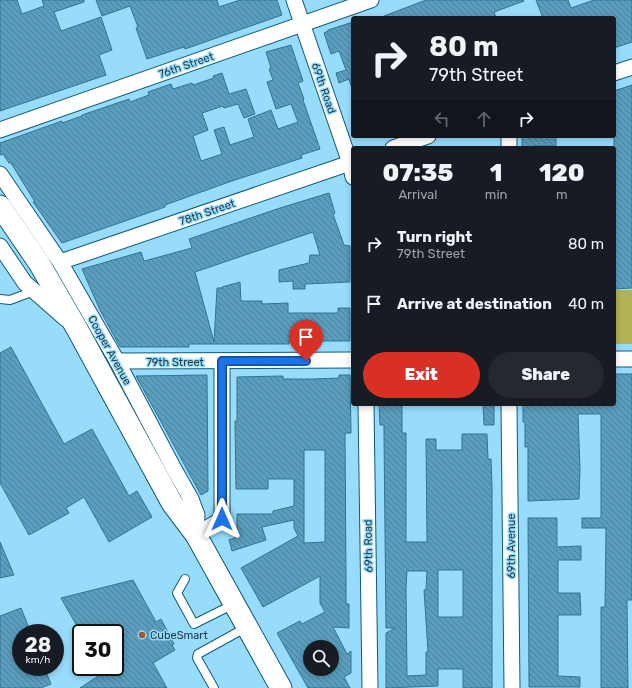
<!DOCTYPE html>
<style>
:root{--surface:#171b24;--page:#242831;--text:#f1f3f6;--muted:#9ea1a6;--accent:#d93025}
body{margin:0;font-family:Rubik,sans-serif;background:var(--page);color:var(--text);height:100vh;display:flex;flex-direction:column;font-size:15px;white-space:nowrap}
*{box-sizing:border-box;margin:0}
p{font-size:13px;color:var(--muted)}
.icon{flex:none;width:22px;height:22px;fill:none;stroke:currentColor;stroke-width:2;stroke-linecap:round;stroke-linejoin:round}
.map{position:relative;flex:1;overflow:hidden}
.side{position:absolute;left:351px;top:146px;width:265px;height:260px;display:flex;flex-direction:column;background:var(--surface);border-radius:4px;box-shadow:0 2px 6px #0003}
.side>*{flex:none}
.top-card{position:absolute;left:351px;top:16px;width:265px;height:122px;border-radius:4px;box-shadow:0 2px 6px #0003;background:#171b24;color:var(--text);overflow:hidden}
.fabs{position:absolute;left:303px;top:640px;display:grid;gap:8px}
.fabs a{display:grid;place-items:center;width:36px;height:36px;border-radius:50%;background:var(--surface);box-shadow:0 2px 6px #0003;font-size:20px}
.speed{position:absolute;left:12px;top:624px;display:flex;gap:8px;font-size:20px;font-weight:700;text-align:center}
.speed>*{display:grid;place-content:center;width:52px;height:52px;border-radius:50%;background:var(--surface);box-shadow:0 2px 6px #0003;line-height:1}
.speed small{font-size:10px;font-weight:400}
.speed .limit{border:2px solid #111;border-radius:6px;background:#fff;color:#111}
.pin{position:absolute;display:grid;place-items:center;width:34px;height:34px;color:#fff;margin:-41px -17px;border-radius:50% 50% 50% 0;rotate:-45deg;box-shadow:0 0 4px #0007}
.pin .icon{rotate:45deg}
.me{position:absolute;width:44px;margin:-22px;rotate:0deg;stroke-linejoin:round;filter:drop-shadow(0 0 3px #0008)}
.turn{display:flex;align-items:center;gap:14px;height:84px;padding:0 12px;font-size:18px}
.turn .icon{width:52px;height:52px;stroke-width:2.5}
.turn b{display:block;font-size:28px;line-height:34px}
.lanes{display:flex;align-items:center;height:38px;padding:0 12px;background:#0003;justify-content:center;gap:20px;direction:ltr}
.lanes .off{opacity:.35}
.eta{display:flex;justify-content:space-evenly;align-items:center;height:68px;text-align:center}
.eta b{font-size:24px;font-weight:800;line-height:28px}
.action{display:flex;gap:8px;margin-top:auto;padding:8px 12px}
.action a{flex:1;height:46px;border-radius:24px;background:var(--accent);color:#fff;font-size:16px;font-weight:800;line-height:46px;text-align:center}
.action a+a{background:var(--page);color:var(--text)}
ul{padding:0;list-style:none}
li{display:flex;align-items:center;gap:12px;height:60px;padding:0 12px}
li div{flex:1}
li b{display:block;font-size:15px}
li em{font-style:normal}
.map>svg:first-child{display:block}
</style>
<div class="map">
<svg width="632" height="688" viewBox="0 0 632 688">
<defs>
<pattern id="building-back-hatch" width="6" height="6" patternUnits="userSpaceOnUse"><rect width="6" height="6" fill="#5b9dbd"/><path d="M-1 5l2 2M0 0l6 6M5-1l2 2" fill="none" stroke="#4b819b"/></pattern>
</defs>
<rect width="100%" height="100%" fill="#98dcfd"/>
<!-- park -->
<rect fill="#b1b354" x="614" y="290" width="18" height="54"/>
<!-- building -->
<g fill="url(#building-back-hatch)" stroke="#317593" fill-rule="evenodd">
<path d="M0 0H17L22 14 44 6 42 0H84V2L54 12 61 31 101 17 112 50 99 55 106 75 0 111Z"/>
<path d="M96 0H217L219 7 240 0H277L282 15 185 49 184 47 147 59 136 28 138 27 130 6 102 16Z"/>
<path d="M426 0H523L524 1 494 12 496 18H384V16Z"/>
<path d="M536 0H568L571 8 594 0H632V42L614 48V18H543Z"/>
<path d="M353 22V86H351L349 79 339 83 336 73 346 70 339 51 331 54 324 33 328 31V30Z"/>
<path d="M291 45 303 81 298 83 304 99 303 100 320 149 301 155 302 158 229 182 165 205V207L62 243 33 202H35L11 163H9L3 154 0 155V143L62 121V123L82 116V115L129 99 130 102 149 95 148 92 171 84 173 89 192 83 193 85 214 78 213 76 222 73 229 94 246 89 255 114 244 118 238 104 224 108 223 106 202 113 208 130 193 136 201 161 222 154 214 130 224 127 230 145 254 137 248 119 271 110 278 129 298 122 291 104 276 109 267 82 273 80 269 69 271 68 266 52Z"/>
<path d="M632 85V288L614 289V91Z"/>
<path d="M522 136H556V146H533V148H522Z"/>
<path d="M329 193 335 213 333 214 344 245 350 246V282L305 284V289H293V281L279 282V270L309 263 310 255H320L313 232 195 272 214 342 217 288H222V287L240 282 241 301H262V304L288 303V313H338V308H350V341H289V344H189V347H120L100 310 82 269 141 252 144 261 192 248 189 239 280 208Z"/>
<path d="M11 347 64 444 92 429 129 496 137 491 152 517 109 542 84 497 66 508 69 513 29 535 0 483V353Z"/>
<path d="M614 374H632V600H627L628 688H601V607H605L606 528H582V518H601V414H578L580 469 579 499 528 501V447H525V422H523V404H614Z"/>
<path d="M207 375 208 491 201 495 136 376Z"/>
<path d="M339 375H350L351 433H345L346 577V604H349V628L333 627 347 654 351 651V673L344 677 350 688H308L277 633 300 621 302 624 325 612 320 603V576L263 607 241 568 298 536 294 528V520L262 527 266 540 232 551 229 540 237 537V514H273V511L294 506V479H268V489H236L235 421H237V377L283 376V379H314L339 378ZM304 450H325V542L304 543ZM310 647H332V669H310Z"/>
<path d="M379 404H402V433H406V542H427L426 439H436V450H462V434H487L488 459H491L492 487V688H463V669H438V686L386 688V633L395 628H386L384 435V425H380ZM438 570H463V617H438ZM407 571H427L426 590H424L428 652H426V675L407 676 406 588Z"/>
<path d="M483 404H494V425H484Z"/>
<path d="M528 518H557V547L581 546V560H558V593H580L581 615H558V676L580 677V687H529Z"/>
<path d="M0 542 14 575 0 578Z"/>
<path d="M133 580 156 622 161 619 174 644 172 645 175 650 153 663 167 688H80L112 667H115L116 665 115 633H81L61 598Z"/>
<path d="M21 608 31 633H21V667H44L51 684 41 688H0V616Z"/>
</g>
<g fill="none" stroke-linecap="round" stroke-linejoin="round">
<defs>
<g id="service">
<path d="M0 299 10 300 34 291"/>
<path d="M185 579 177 593 194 624 234 604"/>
<path d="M214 688 197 658 198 654 247 627"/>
</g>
<g id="minor">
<path d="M294 0 350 163 353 177"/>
<path d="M614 73 632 67"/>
<path d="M0 130 371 0"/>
<path d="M509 136V148"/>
<path d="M393 148 428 136"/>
<path d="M0 174 60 262 117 361 174 469 191 499 197 515 196 535"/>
<path d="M0 246 25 283 66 319"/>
<path d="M60 262 353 162"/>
<path d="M614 359H632"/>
<path d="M117 361 353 360"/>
<path d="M366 404 370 688"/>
<path d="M509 404 512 688"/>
<path d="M196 535 222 519V361"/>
</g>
<path id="secondary" d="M0 206 39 263 76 327 172 503 196 535 281 688"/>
</defs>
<!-- service casing -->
<use href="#service" stroke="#0e5a77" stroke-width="10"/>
<!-- minor casing -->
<use href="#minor" stroke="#0e5a77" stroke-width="17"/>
<!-- secondary casing -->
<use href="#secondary" stroke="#0e5a77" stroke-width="23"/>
<!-- service -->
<use href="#service" stroke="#fff" stroke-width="8"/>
<!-- minor -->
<use href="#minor" stroke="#fff" stroke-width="15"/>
<!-- secondary -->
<use href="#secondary" stroke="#fff" stroke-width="21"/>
</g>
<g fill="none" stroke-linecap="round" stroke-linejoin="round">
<defs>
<path id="route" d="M222 519V361H306"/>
</defs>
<!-- route casing -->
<use href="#route" stroke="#114b97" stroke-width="10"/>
<!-- route -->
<use href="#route" stroke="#1a73e8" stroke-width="7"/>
</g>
<!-- markers -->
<circle fill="#9e592e" stroke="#98dcfd" stroke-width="1.5" cx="142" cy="635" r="4"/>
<g text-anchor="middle" stroke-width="3" stroke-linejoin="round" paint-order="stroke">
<!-- street labels -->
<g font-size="11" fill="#1d3946" stroke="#98dcfd">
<text transform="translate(186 65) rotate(-19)" y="4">76th Street</text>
<text transform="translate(324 88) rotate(71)" y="4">69th Road</text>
<text transform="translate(207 212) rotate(-19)" y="4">78th Street</text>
<text transform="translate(110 350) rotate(61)" y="4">Cooper Avenue</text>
<text x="175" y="366">79th Street</text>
<text transform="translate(368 546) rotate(-91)" y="4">69th Road</text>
<text transform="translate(511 546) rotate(-90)" y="4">69th Avenue</text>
</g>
<!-- poi labels -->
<g font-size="11" fill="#1d3946" stroke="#98dcfd" text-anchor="start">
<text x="150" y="639">CubeSmart</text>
</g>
</g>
</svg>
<div class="fabs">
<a><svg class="icon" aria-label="search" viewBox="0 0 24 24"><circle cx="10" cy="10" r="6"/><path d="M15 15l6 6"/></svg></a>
</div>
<div class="speed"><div>28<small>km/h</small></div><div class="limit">30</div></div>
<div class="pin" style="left:306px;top:361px;background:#d93025"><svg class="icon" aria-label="arrive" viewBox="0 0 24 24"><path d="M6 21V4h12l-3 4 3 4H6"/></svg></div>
<svg class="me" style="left:222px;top:519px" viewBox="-20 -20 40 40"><path d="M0-17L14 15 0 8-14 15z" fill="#1a73e8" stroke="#fff" stroke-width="4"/></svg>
<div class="top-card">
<div class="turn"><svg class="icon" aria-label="right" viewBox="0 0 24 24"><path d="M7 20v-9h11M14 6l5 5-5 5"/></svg><div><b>80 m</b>79th Street</div></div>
<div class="lanes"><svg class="icon off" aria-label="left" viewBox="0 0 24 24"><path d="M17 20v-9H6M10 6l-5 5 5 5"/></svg><svg class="icon off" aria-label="ahead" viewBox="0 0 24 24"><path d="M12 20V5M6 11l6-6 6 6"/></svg><svg class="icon" aria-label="right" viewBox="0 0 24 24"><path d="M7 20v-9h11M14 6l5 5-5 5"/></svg></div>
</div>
<section class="side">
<div class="eta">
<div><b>07:35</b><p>Arrival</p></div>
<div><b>1</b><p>min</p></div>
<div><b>120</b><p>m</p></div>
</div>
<ul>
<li><svg class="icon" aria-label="right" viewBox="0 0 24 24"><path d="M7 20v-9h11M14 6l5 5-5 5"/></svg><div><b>Turn right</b><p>79th Street</p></div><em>80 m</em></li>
<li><svg class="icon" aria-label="arrive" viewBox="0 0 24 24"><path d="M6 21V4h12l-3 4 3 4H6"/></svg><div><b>Arrive at destination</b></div><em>40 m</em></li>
</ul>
<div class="action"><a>Exit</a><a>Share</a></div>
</section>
</div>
